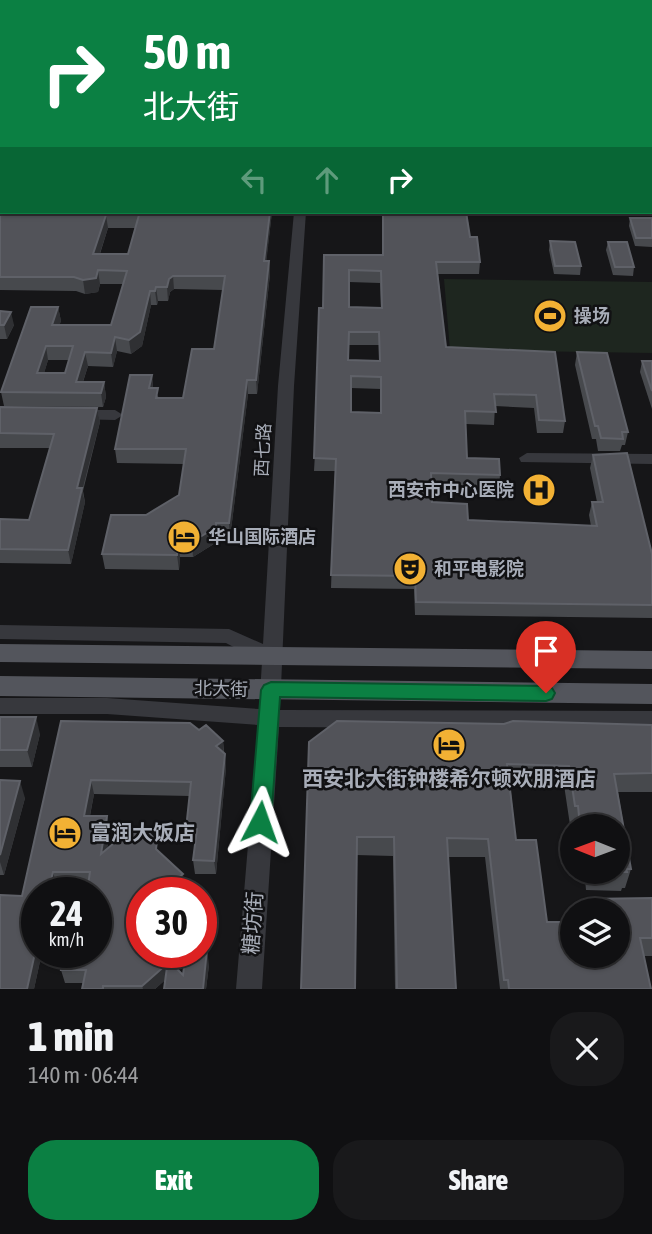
<!DOCTYPE html>
<meta charset="utf-8">
<style>
:root{--surface:#101012;--page:#19191b;--text:#f1f3f6;--muted:#9c9d9f;--line:#303032;--accent:#0b8043}
body{margin:0;font-family:"Asap Condensed","Noto Sans SC",sans-serif;background:var(--page);color:var(--text);height:100vh;display:flex;flex-direction:column;font-size:26px;white-space:nowrap}
*{box-sizing:border-box;margin:0}
p{font-size:23px;color:var(--muted)}
.icon{flex:none;width:38px;height:38px;fill:none;stroke:currentColor;stroke-width:2;stroke-linecap:round;stroke-linejoin:round}
.map{position:relative;height:989px;overflow:hidden}
.details{display:flex;flex-direction:column;background:var(--surface);flex:1}
.details>*{flex:none}
.hud{position:absolute;left:0px;top:0px;width:653px;height:214px;box-shadow:0 2px 5px #0004,0 0 0 2px var(--line);background:#0b8043;color:#fff;overflow:hidden}
.needle{width:46px;rotate:271deg}
.tools{position:absolute;left:560px;top:814px;display:grid;gap:14px}
.tools a{display:grid;place-items:center;width:70px;height:70px;border-radius:50%;background:var(--surface);box-shadow:0 2px 5px #0004,0 0 0 2px var(--line);font-size:35px}
.speed{position:absolute;left:21px;top:877px;display:flex;gap:14px;font-size:35px;font-weight:700;text-align:center}
.speed>*{display:grid;place-content:center;width:91px;height:91px;border-radius:50%;background:var(--surface);box-shadow:0 2px 5px #0004,0 0 0 2px var(--line);line-height:1}
.speed small{font-size:18px;font-weight:400}
.speed .limit{border:10px solid #d22;background:#fff;color:#111}
.pin{position:absolute;display:grid;place-items:center;width:60px;height:60px;color:#fff;margin:-72px -30px;border-radius:50% 50% 50% 0;rotate:-45deg;box-shadow:0 0 7px #0007}
.pin .icon{rotate:45deg}
.me{position:absolute;width:77px;margin:-38px;rotate:4deg;stroke-linejoin:round;filter:drop-shadow(0 0 5px #0008)}
.turn{display:flex;align-items:center;gap:24px;height:147px;padding:0 28px;font-size:32px}
.turn .icon{width:91px;height:91px;stroke-width:2.5}
.turn b{display:block;font-size:49px;line-height:60px}
.lanes{display:flex;align-items:center;height:66px;padding:0 28px;background:#0003;justify-content:center;gap:35px;direction:ltr}
.lanes .off{opacity:.35}
.round{display:grid;place-items:center;flex:none;width:74px;height:74px;border-radius:28px;background:var(--page)}
.summary{display:flex;align-items:center;justify-content:space-between;height:119px;padding:0 28px}
h1{font-size:42px;font-weight:800;line-height:52px}
.primary-button{display:flex;gap:14px;margin-top:auto;padding:14px 28px}
.primary-button a{flex:1;height:80px;border-radius:28px;background:var(--accent);color:#fff;font-size:28px;font-weight:800;line-height:80px;text-align:center}
.primary-button a+a{background:var(--page);color:var(--text)}
.map>svg:first-child{display:block}
</style>
<div class="map">
<svg width="652" height="989" viewBox="0 0 652 989">
<rect width="100%" height="100%" fill="#161618"/>
<!-- green -->
<path fill="#1e261f" d="M444 279 652 282V353L450 350Z"/>
<g fill="none" stroke-linecap="round" stroke-linejoin="round">
<!-- minor -->
<g fill="#37383d" fill-rule="evenodd">
<rect x="306" y="0" width="10" height="2"/>
<path d="M629 0H639L640 2H630Z"/>
<rect x="651" y="36" width="1" height="9"/>
<path d="M294 212H306L294 386 280 710 652 711V729L279 727 262 989H236L258 725 107 714H0V698H107L259 709 262 662 226 643 0 639V625L229 629 263 644 278 386Z"/>
<path d="M77 410H115L123 415 115 420 71 419 69 415Z"/>
<path d="M527 453 652 454V464L521 462 519 458Z"/>
</g>
<!-- major -->
<g fill="#53555c" fill-rule="evenodd">
<path d="M0 644 652 651V669L0 662Z"/>
<path d="M0 676 652 684V704L0 696Z"/>
</g>
</g>
<!-- wall -->
<g fill="#47494d" fill-rule="evenodd">
<path d="M0 0 2 2V80H0Z"/>
<path d="M327 0H624L625 2H327Z"/>
<path d="M643 0H652V17L651 2H644Z"/>
<rect x="0" y="96" width="2" height="28"/>
<path d="M651 126H652V205L651 203Z"/>
<path d="M0 177 2 212H272L266 261H269L270 274 257 394H248L230 538 218 537 217 542 193 557H180L179 570 105 569 102 554 146 515 179 495 184 464 117 463 115 449 152 375 153 388 159 398H183L214 349 223 290 174 289 170 292 168 301H158L157 305H151L142 346 131 354 117 351 113 367 88 366 83 382H104L106 397 103 407 4 406 1 392 58 307 61 321 59 325H111L123 284H100L98 292 85 294 76 291 0 290ZM108 228H135L128 254H100ZM48 360H69L65 373H44Z"/>
<path d="M360 212H537V214L467 213 470 237 480 262 479 274H438L446 347 555 352 565 421 563 433H537L534 408 495 406 494 425 466 424 467 458 500 475 499 488 432 486V502L468 520 591 526 589 515 592 502H597L590 468 593 455 652 554V618L415 615 414 589 331 588 335 471H314L323 308 324 255H383L382 212ZM349 282 380 283 381 308 349 307ZM348 345H379V361L348 360ZM351 388 381 389V413L351 412Z"/>
<path d="M580 212H613L612 216H581Z"/>
<path d="M630 218H652V247L635 246 629 226Z"/>
<path d="M550 241 581 266 580 275 554 274 549 250Z"/>
<path d="M608 242 634 267 633 276 613 275 606 250Z"/>
<path d="M0 311 14 325 7 339H0Z"/>
<path d="M577 352 628 432 625 445H622L620 451H598L596 439H592L575 365Z"/>
<path d="M642 361H652V409L640 372Z"/>
<path d="M0 407 97 408 100 422 83 491 85 502 71 564 0 563V519L29 520 50 448H0Z"/>
<path d="M0 717 40 734 32 767H0Z"/>
<path d="M61 721 199 730 223 741 226 768 216 874H195L193 860 195 843H188L186 829 190 796 94 794 90 816H107L110 830 107 849 158 851 185 888 179 892H142V952H162V957L183 975 209 965 206 989H164L165 980 155 989H82L83 983H65L61 970 96 952 88 885 57 886 55 892H37V952H42L34 989 22 896Z"/>
<path d="M652 725V792H618L631 869 625 888H622L621 891 586 890 585 879H579L578 872H618V826H573L570 825 564 785 510 783 516 840 547 922 572 956 618 910H585L588 899 652 898V956H644L651 989H500L485 857H448L456 989H395L393 856 356 855 309 742Z"/>
<path d="M0 780 25 798 4 875H0Z"/>
</g>
<!-- shaded-wall -->
<g fill="#2f3033">
<path d="M270 212H272L265 274 264 261Z"/>
<path d="M106 215 108 228 95 268 93 254Z"/>
<path d="M269 261 270 274 257 394 256 380Z"/>
<path d="M98 270 100 284 98 292 85 294 83 280Z"/>
<path d="M173 276 174 289 170 292 168 301 167 287 169 279Z"/>
<path d="M156 287 158 301 157 305 155 291Z"/>
<path d="M150 291 151 305 142 346 131 354 129 340Z"/>
<path d="M58 307 61 321 55 339 52 325Z"/>
<path d="M11 312 14 325 7 339 4 325Z"/>
<path d="M115 337 117 351 113 367 111 353Z"/>
<path d="M46 346 48 360 40 387 37 373Z"/>
<path d="M85 352 88 366 79 393 76 382Z"/>
<path d="M152 375 153 389 149 388Z"/>
<path d="M247 380 248 394 230 538 229 523Z"/>
<path d="M104 382 106 397 103 407 101 393Z"/>
<path d="M97 408 100 422 82 491 85 502 71 564 68 550 77 488Z"/>
<path d="M216 523 217 542 193 557 192 542Z"/>
<path d="M178 542 180 557 179 570 177 555Z"/>
<path d="M36 717 40 734 32 767 27 750Z"/>
<path d="M223 741 224 755 216 746Z"/>
<path d="M225 754 226 768 216 874 214 861Z"/>
<path d="M91 780 94 794 87 830 84 816Z"/>
<path d="M20 781 25 798 4 875 0 862V855Z"/>
<path d="M107 816 110 830 104 867 101 854Z"/>
<path d="M53 872 57 886 55 892H48Z"/>
<path d="M183 874 185 888 179 892H171V884Z"/>
<path d="M37 944V952H42L34 989H27Z"/>
<path d="M207 949 209 965 206 989H203Z"/>
<path d="M168 963 170 976 155 989H143L142 986Z"/>
</g>
<!-- building -->
<g fill="#525359" stroke="#5f6168" stroke-width="2" fill-rule="evenodd">
<path d="M0 0H134L136 2H2V69H0Z"/>
<path d="M205 0H241L240 2H204Z"/>
<path d="M269 0H290V2H268Z"/>
<path d="M327 0H509L510 2H327Z"/>
<path d="M560 0H624L625 2H560Z"/>
<rect x="651" y="77" width="1" height="17"/>
<rect x="0" y="96" width="2" height="16"/>
<path d="M651 126H652V188L651 186Z"/>
<path d="M0 177H2V212H270L264 261H269L256 380H247L229 523H216V527L192 542H178L177 555 102 554 111 515H146L179 495 186 449H115L130 375H152L149 388H158L156 398H183L192 349H214L225 276H173L169 279 167 287H156L155 291H150L140 332 129 340 115 337 111 353 85 352 76 382H104L101 393 1 392 31 307H58L52 325H111L127 271 98 270 96 278 83 280 74 277H0ZM106 215H139L128 254H93ZM46 346H73L65 373H37Z"/>
<path d="M383 212H466L470 237H477L480 262H436L446 347 555 352 565 421 539 420 536 395 494 394 496 412 465 411 467 458 499 459 500 475 431 473 432 502 467 504 468 520 597 526 592 502H603L593 455 627 453 652 554V605L416 602 415 576 331 575 336 459 314 458 319 308H323L324 255H383ZM349 270 381 271 382 308 349 307ZM349 332H379L380 361 348 360ZM351 376 381 377V413L351 412Z"/>
<path d="M630 218H652V238H636Z"/>
<path d="M550 241 575 242 581 266H555Z"/>
<path d="M608 242H627L634 267H615Z"/>
<path d="M0 311 11 312 4 325H0Z"/>
<path d="M577 352 607 353 628 432H622L623 439 601 438 598 426H595Z"/>
<path d="M642 361H652V391Z"/>
<path d="M0 407 97 408 77 488H82L68 550 0 549V519L29 520 54 434 0 433Z"/>
<path d="M0 717H36L27 750H0Z"/>
<path d="M61 721 190 723 199 730 206 725 223 741 216 746 225 754 214 861 193 860 197 829H186L191 782 91 780 84 816H107L101 854 133 827 144 828 157 841 156 849 183 874 171 884V892H142V952H159V954L168 963 142 986H103V989H82L86 970H61L65 952H96V892H87L90 872H53L48 892H37V944L27 989H0V895L22 896Z"/>
<path d="M337 721 504 724 513 721 652 725V773L614 774 631 869H626L627 872H602H618V826H580L578 806H575L569 766 507 764 516 840H536L547 922H572V956H618V910H590L588 899 652 898V938H640L651 989H509L508 980H504L488 839 447 838 456 989H397L394 837H357L355 989H301L309 742Z"/>
<path d="M0 780 20 781 0 855Z"/>
<path d="M201 949H207L203 989H164L168 960 183 975 186 952H201Z"/>
</g>
<!-- route -->
<path fill="#0b8043" stroke="#07532c" stroke-width="2" d="M271 682 546 686 552 688 555 693 552 699 546 701 280 697 271 822 268 829 260 831 253 829 250 822 261 690 264 685Z"/>
<!-- icons -->
<defs>
<symbol id="stadium-disc" viewBox="-11 -11 22 22"><circle r="9.5" fill="#f2b134" stroke="#111113"/><path d="M0-5a6.5 5 0 1 0 0 10a6.5 5 0 1 0 0-10ZM-3.5-1.8h7v3.6h-7Z" fill="#111"/></symbol>
<symbol id="hospital-disc" viewBox="-11 -11 22 22"><circle r="9.5" fill="#f2b134" stroke="#111113"/><path d="M-5-5h3v3.5h4V-5h3V5h-3V1.5h-4V5h-3Z" fill="#111"/></symbol>
<symbol id="hotel-disc" viewBox="-11 -11 22 22"><circle r="9.5" fill="#f2b134" stroke="#111113"/><path d="M-6-4.5h1.5V1H6V5H4.5V3h-9V5H-6ZM-4 0a1.8 1.8 0 1 1 3.6 0ZM.5 0V-2.5h3Q6-2.5 6 0Z" fill="#111"/></symbol>
<symbol id="theatre-disc" viewBox="-11 -11 22 22"><circle r="9.5" fill="#f2b134" stroke="#111113"/><path d="M-5-5.5Q0-4 5-5.5V0Q5 5 0 6Q-5 5-5 0ZM-3.3-2.5H-1v1.5H-3.3ZM1-2.5H3.3v1.5H1ZM-2.8 1Q0 5.5 2.8 1Z" fill="#111"/></symbol>
</defs>
<g fill-rule="evenodd">
<use href="#stadium-disc" x="531" y="297" width="38" height="38"/>
<use href="#hospital-disc" x="520" y="471" width="38" height="38"/>
<use href="#hotel-disc" x="165" y="518" width="38" height="38"/>
<use href="#theatre-disc" x="391" y="550" width="38" height="38"/>
<use href="#hotel-disc" x="430" y="726" width="38" height="38"/>
<use href="#hotel-disc" x="46" y="814" width="38" height="38"/>
</g>
<g text-anchor="middle" stroke-width="5" stroke-linejoin="round" paint-order="stroke">
<!-- poi labels -->
<g font-size="18" font-weight="bold" fill="#a8adb8" stroke="#111113" text-anchor="start">
<text x="574" y="322">操场</text>
<text x="514" y="496" text-anchor="end">西安市中心医院</text>
<text x="208" y="543">华山国际酒店</text>
<text x="434" y="575">和平电影院</text>
</g>
<!-- street labels -->
<g font-size="18" fill="#a8adb8" stroke="#111113">
<text transform="translate(263 450) rotate(-87)" y="6">西七路</text>
<text transform="translate(221 689) rotate(1)" y="6">北大街</text>
</g>
<!-- near-poi labels -->
<g font-size="21" font-weight="bold" fill="#a8adb8" stroke="#111113">
<text x="449" y="786">西安北大街钟楼希尔顿欢朋酒店</text>
<text x="90" y="840" text-anchor="start">富润大饭店</text>
</g>
<!-- near-street labels -->
<g font-size="21" fill="#a8adb8" stroke="#111113">
<text transform="translate(253 923) rotate(-86)" y="7">糖坊街</text>
</g>
</g>
</svg>
<div class="tools">
<a><svg class="needle" viewBox="-14 -14 28 28"><path d="M0-13l5 13h-10z" fill="#e53935"/><path d="M0 13l5-13h-10z" fill="#9c9d9f"/></svg></a>
<a><svg class="icon" aria-label="layers" viewBox="0 0 24 24"><path d="M12 4l9 5-9 5-9-5zM3 14l9 5 9-5"/></svg></a>
</div>
<div class="speed"><div>24<small>km/h</small></div><div class="limit">30</div></div>
<div class="pin" style="left:546px;top:693px;background:#d93025"><svg class="icon" aria-label="arrive" viewBox="0 0 24 24"><path d="M6 21V4h12l-3 4 3 4H6"/></svg></div>
<svg class="me" style="left:260px;top:822px" viewBox="-20 -20 40 40"><path d="M0-17L14 15 0 8-14 15z" fill="#0b8043" stroke="#fff" stroke-width="4"/></svg>
<div class="hud">
<div class="turn"><svg class="icon" aria-label="right" viewBox="0 0 24 24"><path d="M7 20v-9h11M14 6l5 5-5 5"/></svg><div><b>50 m</b>北大街</div></div>
<div class="lanes"><svg class="icon off" aria-label="left" viewBox="0 0 24 24"><path d="M17 20v-9H6M10 6l-5 5 5 5"/></svg><svg class="icon off" aria-label="ahead" viewBox="0 0 24 24"><path d="M12 20V5M6 11l6-6 6 6"/></svg><svg class="icon" aria-label="right" viewBox="0 0 24 24"><path d="M7 20v-9h11M14 6l5 5-5 5"/></svg></div>
</div>
</div>
<section class="details">
<div class="summary"><div><h1>1 min</h1><p>140 m · 06:44</p></div><a class="round"><svg class="icon" aria-label="close" viewBox="0 0 24 24"><path d="M6 6l12 12M18 6L6 18"/></svg></a></div>
<div class="primary-button"><a>Exit</a><a>Share</a></div>
</section>
